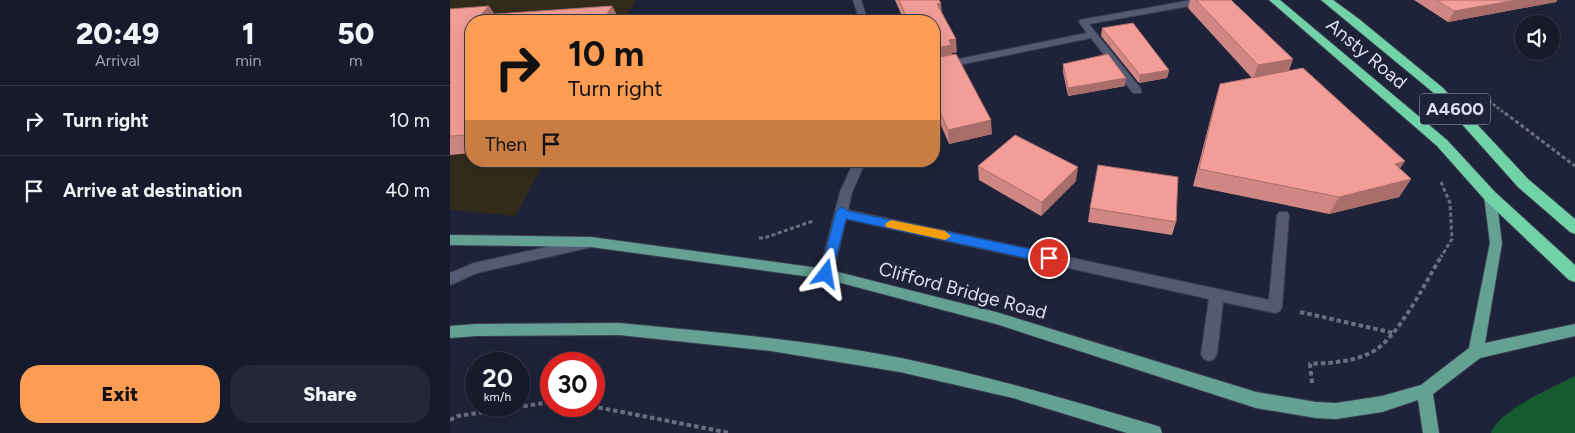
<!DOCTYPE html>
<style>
:root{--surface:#161a2b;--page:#232737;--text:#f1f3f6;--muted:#9ea1a9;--line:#353847;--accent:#fc9d53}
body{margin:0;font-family:Figtree,sans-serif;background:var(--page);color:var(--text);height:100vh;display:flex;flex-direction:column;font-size:19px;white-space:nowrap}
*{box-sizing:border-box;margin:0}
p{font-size:16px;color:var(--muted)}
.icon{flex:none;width:28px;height:28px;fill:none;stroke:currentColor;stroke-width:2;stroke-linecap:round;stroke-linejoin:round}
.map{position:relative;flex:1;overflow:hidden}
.panel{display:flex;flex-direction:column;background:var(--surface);width:450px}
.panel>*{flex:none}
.hud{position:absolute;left:15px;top:15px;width:475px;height:152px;border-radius:20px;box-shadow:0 5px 20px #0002,0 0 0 1px var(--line);background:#fc9d53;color:#111;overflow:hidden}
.fabs{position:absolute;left:1065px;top:15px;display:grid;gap:10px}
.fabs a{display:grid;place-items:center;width:45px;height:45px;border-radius:50%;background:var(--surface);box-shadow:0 5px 20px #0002,0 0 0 1px var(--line);font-size:25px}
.speed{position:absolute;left:15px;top:352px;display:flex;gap:10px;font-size:25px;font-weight:700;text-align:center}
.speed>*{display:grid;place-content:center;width:65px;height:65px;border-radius:50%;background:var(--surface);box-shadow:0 5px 20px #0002,0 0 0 1px var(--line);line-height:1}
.speed small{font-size:12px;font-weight:400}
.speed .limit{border:8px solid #d22;background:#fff;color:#111}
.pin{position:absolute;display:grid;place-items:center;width:42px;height:42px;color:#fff;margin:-21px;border:2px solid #fff;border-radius:50%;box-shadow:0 1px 5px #0007}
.me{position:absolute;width:55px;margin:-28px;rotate:14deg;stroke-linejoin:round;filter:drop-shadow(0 0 4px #0008)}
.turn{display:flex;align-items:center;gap:18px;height:105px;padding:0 20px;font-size:22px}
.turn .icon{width:65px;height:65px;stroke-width:2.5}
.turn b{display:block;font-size:35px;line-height:42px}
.then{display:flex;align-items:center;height:48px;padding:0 20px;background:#0003;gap:10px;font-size:19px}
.eta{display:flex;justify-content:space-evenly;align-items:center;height:85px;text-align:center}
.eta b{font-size:30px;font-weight:800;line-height:35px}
.cta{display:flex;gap:10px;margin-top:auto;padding:10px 20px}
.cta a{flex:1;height:58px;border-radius:20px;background:var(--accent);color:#111;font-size:20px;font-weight:800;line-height:58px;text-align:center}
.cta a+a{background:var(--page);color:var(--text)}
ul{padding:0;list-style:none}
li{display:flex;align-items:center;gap:15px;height:70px;padding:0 20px;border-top:1px solid var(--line)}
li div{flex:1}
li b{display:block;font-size:19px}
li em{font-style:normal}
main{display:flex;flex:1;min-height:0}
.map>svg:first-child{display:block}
</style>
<main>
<section class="panel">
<div class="eta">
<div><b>20:49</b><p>Arrival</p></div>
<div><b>1</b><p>min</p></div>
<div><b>50</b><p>m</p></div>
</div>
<ul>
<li><svg class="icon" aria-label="right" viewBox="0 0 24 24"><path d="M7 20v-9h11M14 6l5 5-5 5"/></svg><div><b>Turn right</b></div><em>10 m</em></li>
<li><svg class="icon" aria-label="arrive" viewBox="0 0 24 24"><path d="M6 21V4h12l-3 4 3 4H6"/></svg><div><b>Arrive at destination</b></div><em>40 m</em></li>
</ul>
<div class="cta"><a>Exit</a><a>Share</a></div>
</section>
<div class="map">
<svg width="1125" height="433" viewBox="0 0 1125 433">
<rect width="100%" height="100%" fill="#1e2339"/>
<!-- industrial -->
<path fill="#332b1a" d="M0 0H186L174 21H21V161H95L65 216 0 210Z"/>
<!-- green -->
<path fill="#155b2f" d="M1125 376V433H1041C1048 411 1104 386 1125 376Z"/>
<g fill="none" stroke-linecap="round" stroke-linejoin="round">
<defs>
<g id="minor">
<path d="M403 0H411L418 21H410Z"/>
<path d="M742 0H760L756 3 639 24 691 89V93H683L641 38 484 70V64L637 33 629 22 630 20Z"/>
<path d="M404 161H416L402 192 398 210 819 300 827 215 829 212H837L839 215 832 307 830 311 825 313 773 302 767 354 764 359 759 361 754 359 751 354 759 299 396 219 383 274 381 278 376 279 371 278 369 274 390 192Z"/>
<path d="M137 238 142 239 143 243 142 247 27 273 0 285V273L24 263Z"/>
</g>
<g id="major">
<path d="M1040 192 1046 196 1052 243 1035 343 1125 324V336L1030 358 983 394 989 433H973L968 400 932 412 886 419 866 418 806 408 546 324 376 279 141 247 0 245V235L141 237 376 269 546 312 806 392 866 402 886 403 932 396 971 385 1019 348 1040 243 1034 196Z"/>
<path d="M169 323C263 332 358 340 451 358 537 376 620 400 704 425L710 427 712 433H677L563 398 450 372 321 351 169 335 26 336 0 338V326L26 324Z"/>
</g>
<g id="highway">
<path d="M819 0H830L997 140 1045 192 1125 265V282L1119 280 1035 200 987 146Z"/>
<path d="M871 0H883L909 19 993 88 1078 179 1125 219V234L1120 232 1068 187 985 94Z"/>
</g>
</defs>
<!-- minor casing -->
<use href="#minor" stroke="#3b3e52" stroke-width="2"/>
<!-- major casing -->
<use href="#major" stroke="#3b3e52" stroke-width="2"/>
<!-- highway casing -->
<use href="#highway" stroke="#3b3e52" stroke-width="2"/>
<!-- path-far2 -->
<path stroke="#6a6e82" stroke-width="2.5" stroke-dasharray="3 2" stroke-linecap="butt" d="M1039 101 1057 115"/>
<!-- path-far1 -->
<g stroke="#6a6e82" stroke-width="3" stroke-dasharray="4 2.5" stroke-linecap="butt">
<path d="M1055 113 1125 166"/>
<path d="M991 182 1000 203 1002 239 991 257"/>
<path d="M309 238H314L363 221"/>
</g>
<!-- path -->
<g stroke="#6a6e82" stroke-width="4" stroke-dasharray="4.5 3" stroke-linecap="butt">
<path d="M850 312 944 333"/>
<path d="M862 383 860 364C880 363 902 362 920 353 947 341 976 281 992 255"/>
<path d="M141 406 280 433"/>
<path d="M0 420 8 416 101 402"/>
</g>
<!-- minor -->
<use href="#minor" fill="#545a74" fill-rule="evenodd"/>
<!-- major -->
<use href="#major" fill="#65a193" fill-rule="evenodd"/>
<!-- highway -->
<use href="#highway" fill="#71d1a7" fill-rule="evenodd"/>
</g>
<!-- wall -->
<g fill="#d08783">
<path d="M445 0H489L492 14 507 52 502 53V55L542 134 499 144 484 109V21H454Z"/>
<path d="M740 0H781L843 59 839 70 950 169 961 179 949 197 879 214 743 186 765 101 770 84 802 78 738 8Z"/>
<path d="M964 0H1107L1106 2 998 22Z"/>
<path d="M162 6 170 21H21V153L0 155V9L45 14Z"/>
<path d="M652 28 719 70 717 78 689 83 651 36Z"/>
<path d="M613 64 675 86 618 96 613 72Z"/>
<path d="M528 166 626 181 591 216 529 180Z"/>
<path d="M640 208 726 222 722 235 638 222Z"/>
</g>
<!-- shaded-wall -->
<g fill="#a96e6a">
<path d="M1066 0H1107L1106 2 998 22 1004 11Z"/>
<path d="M491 3 492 16 487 4Z"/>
<path d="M39 6 49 21 31 15Z"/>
<path d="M162 6 170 21H153Z"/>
<path d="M506 39 507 52 502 53V58L484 63V49L499 40Z"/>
<path d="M843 59 838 72 803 79 808 65Z"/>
<path d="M719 70 717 78 689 83 690 75Z"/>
<path d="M676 78 675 86 618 96V88Z"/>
<path d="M541 120 542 134 499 144 498 130Z"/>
<path d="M955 161 944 178 945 164Z"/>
<path d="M628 167 626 181 591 216 592 202Z"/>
<path d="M961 179 949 197 879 214 889 197Z"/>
</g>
<!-- building -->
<g fill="#f29d98" stroke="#a96e6a">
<path d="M449 0H489L491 3 487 4 506 39 499 40 501 45 484 49V21H458Z"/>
<path d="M746 0H781L843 59 808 65Z"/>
<path d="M986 0H1066L1004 11Z"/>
<path d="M39 6 31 15 162 6 153 21H21V135L0 136V9Z"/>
<path d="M683 23 719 70 690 75 652 28Z"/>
<path d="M506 54 541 120 498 130 484 99V58Z"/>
<path d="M658 54 676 78 618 88 613 64Z"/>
<path d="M853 68 955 161 945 164 961 179 889 197 749 169 770 84Z"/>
<path d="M565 135 628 167 592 202 528 166Z"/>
<path d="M648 165 728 177 726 222 640 208Z"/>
</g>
<!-- route -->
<path fill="#1a73e8" stroke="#114b97" d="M392 207 398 211 599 253 603 255 605 258 603 261 599 263 396 219 382 274 380 278H372L370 274 386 211Z"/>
<!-- slow -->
<path fill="#f59e0b" d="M441 220 495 231 501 236 495 240 436 227 435 224Z"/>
<g text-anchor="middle" stroke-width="5" stroke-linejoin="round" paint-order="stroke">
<!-- shield labels -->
<rect fill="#1e2339" stroke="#a2a7b8" stroke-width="1" x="970" y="93.5" width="70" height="31" rx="4"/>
<g font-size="18" font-weight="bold" fill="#dbdfef">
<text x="1005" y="115">A4600</text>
</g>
<!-- street labels -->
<g font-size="19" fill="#dbdfef" stroke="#1e2339">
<text transform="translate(917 53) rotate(40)" y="7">Ansty Road</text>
<text transform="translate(513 290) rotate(15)" y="7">Clifford Bridge Road</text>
</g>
</g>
</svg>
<div class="fabs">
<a><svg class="icon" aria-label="sound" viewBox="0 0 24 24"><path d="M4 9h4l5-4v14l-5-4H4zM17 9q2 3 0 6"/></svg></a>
</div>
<div class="speed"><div>20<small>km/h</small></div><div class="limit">30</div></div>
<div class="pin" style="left:599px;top:258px;background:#d93025"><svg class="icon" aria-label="arrive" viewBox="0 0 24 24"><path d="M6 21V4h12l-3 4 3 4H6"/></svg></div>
<svg class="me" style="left:376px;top:274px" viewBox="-20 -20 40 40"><path d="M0-17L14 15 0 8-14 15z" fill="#1a73e8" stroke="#fff" stroke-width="4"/></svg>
<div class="hud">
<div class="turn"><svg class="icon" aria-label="right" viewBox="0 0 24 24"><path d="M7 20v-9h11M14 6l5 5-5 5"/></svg><div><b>10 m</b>Turn right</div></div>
<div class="then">Then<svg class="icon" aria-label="arrive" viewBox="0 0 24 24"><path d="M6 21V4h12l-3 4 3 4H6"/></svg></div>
</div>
</div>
</main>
